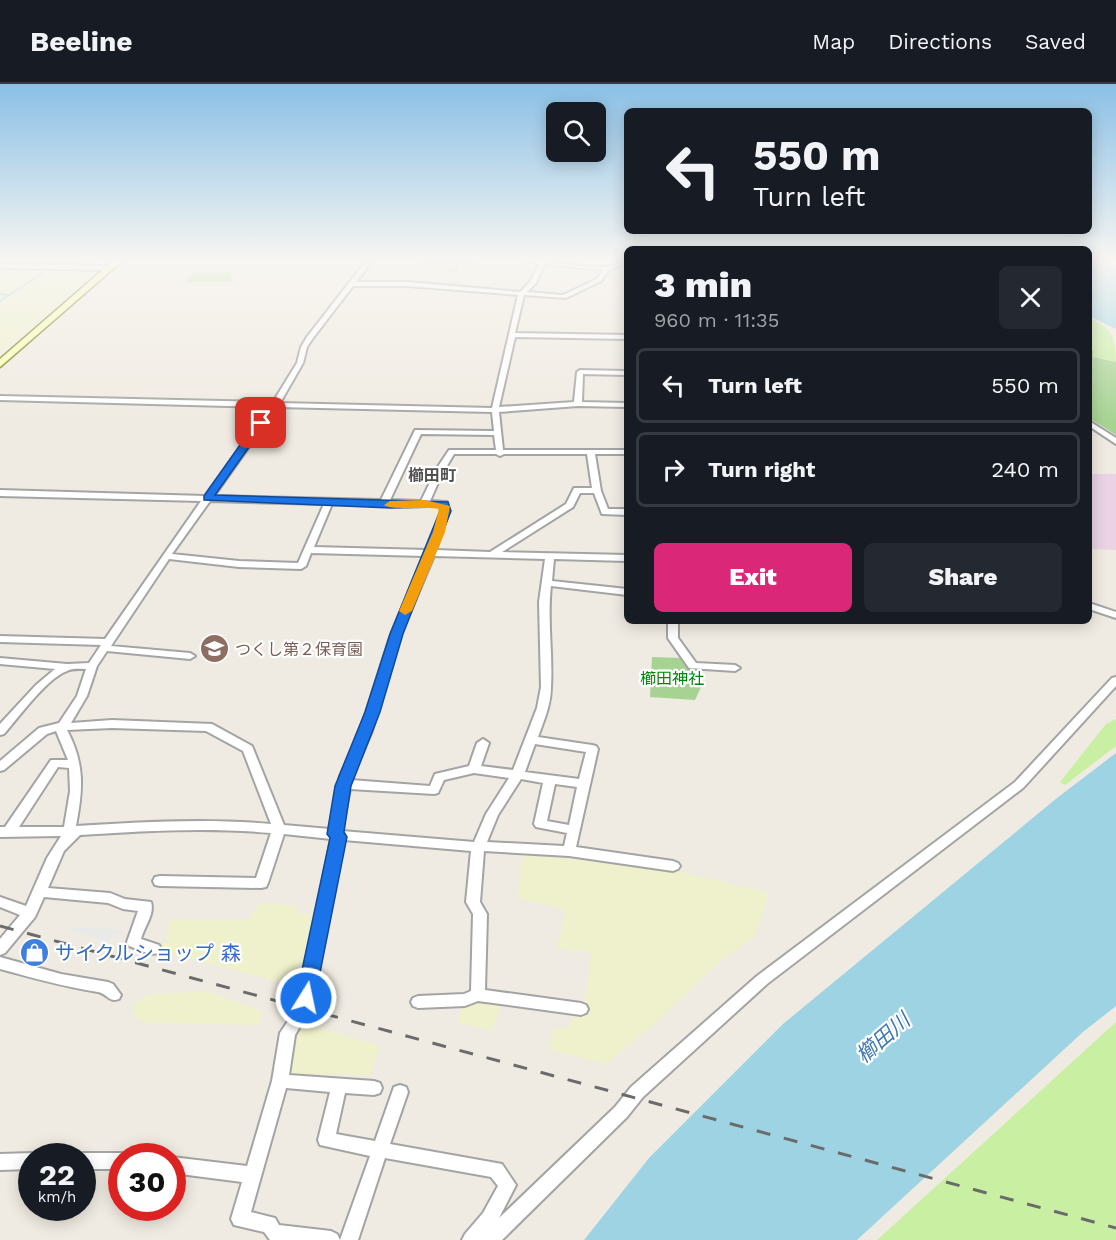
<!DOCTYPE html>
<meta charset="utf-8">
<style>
:root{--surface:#171b24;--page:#242831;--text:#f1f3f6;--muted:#9ea1a6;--line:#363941;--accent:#db2777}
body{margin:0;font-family:"Work Sans","Noto Sans JP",sans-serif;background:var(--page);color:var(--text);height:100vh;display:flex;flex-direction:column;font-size:22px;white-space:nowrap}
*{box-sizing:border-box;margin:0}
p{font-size:20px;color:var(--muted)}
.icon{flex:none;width:33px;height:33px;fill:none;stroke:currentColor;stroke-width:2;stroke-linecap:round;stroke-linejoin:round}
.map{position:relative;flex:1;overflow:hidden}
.panel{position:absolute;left:624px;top:162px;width:468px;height:378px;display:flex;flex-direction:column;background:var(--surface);border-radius:9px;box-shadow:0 3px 15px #0003}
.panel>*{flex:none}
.guide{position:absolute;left:624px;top:24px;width:468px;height:126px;border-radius:9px;box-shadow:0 3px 15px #0003;background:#171b24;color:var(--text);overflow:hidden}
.tools{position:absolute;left:546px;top:18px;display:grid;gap:12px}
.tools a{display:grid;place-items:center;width:60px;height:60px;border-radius:9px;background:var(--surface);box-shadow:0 3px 15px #0003;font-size:30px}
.speed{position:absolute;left:18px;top:1059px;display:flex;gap:12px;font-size:30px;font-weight:700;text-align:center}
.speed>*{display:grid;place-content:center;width:78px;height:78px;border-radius:50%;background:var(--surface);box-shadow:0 3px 15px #0003;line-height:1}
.speed small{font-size:15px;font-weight:400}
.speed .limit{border:9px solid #d22;background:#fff;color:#111}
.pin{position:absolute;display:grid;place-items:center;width:51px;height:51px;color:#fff;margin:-26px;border-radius:12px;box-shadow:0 3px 9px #0006}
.me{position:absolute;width:66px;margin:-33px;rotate:10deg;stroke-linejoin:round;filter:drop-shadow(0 0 4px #0008)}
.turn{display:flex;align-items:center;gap:21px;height:126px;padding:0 30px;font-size:27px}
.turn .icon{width:78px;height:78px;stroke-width:2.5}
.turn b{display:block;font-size:42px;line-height:51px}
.round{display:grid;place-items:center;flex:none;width:63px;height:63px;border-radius:9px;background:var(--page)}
.summary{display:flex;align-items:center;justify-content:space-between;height:102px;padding:0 30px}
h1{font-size:36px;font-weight:800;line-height:45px}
.cta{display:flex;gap:12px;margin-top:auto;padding:12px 30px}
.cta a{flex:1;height:69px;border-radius:9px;background:var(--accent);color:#fff;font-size:24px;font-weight:800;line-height:69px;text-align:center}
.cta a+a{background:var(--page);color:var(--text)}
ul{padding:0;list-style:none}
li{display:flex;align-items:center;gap:18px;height:75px;margin:0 12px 9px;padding:0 18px;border:3px solid var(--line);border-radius:9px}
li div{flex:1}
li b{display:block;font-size:22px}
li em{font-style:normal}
header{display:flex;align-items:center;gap:36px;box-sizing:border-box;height:84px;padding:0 30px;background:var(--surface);border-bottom:2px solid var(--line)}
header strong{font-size:28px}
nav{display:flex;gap:33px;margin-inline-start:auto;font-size:21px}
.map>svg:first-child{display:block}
</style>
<header>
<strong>Beeline</strong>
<nav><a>Map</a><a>Directions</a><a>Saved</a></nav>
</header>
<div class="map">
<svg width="1116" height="1156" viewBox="0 0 1116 1156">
<rect width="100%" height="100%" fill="#f0ebe2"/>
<!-- industrial -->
<path fill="#e9d3e5" d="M1089 390H1116V466L1089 465Z"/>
<!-- farmland -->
<g fill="#eef1cb">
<path d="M0 177H108L0 268Z"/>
<path d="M530 772 660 783 769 809 754 853 721 876 656 939 606 980 549 966 553 945 568 944 574 932 584 926 591 869 557 864 566 826 517 814 522 773Z"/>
<path d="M259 819 298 822 296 829 320 831 301 904 163 867 171 836H249Z"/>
<path d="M204 907 261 926 260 941 145 938 135 933 132 922 147 911Z"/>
<path d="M476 913 502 915 493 947 458 939 462 920Z"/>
<path d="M301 938 380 962 370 991 289 990Z"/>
</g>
<!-- grass -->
<g fill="#c9efa2">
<path d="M1089 234C1113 244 1116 254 1116 278L1093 273 1094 267 1089 265Z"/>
<path d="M1116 635V662L1065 701 1060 698 1106 640Z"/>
<path d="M1116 938V1156H877Z"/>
</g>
<!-- forest -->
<g fill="#a6d392">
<path d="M423 177H477V179L486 183 459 181 456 189 448 188 449 182H420Z"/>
<path d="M194 188H231L232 198H185Z"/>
<path d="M1089 265 1094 267 1093 273 1116 278V351L1089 334Z"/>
<path d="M652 573 682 574 703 599 695 616 650 613Z"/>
</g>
<!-- parking -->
<path fill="#e9e9e9" d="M73 843 124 846 108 857 71 847Z"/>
<!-- water -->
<g fill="#9dd3e2">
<path d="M1089 177 1116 181V245L1089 232Z"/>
<path d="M1116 669V922L1083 948 857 1156H584L649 1074 783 940 1057 714Z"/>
</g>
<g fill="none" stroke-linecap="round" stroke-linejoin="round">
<!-- stream -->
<g stroke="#9dd3e2" stroke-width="1.5">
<path d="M0 210 8 211"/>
<path d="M0 217 43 189 49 177"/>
</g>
<defs>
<g id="minor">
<path d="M366 177H372L356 198H408L520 208 530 198 539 180 527 177C553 177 579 184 604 183 612 183 619 177 627 177V179L609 186 601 197 566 214 524 211 515 249 627 251V255L515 253 499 323 574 318 577 288 580 286 627 287V291L583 290 582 318 627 319V323L578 322 499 328 503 366H627V370H595L601 407 608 425H627V431L602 430 594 409H580L573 423 502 468 627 471V477L554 475 552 497 627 505V511L551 502C547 536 553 569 551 603 551 621 544 636 538 653L592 661 596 662 598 665 576 763 673 777 678 779 680 782 678 785 673 787 569 772 484 767 480 818 487 830 485 906 581 919 586 921 588 925 586 929 581 931 478 917 465 922 418 924 413 922 411 918 413 914 418 912 464 910 471 907 473 830 466 818 471 767 344 756 313 914 311 918 306 920 301 918 299 914 331 755 284 750 268 799 266 803 261 804 160 802 155 801 153 797 155 793 160 792 256 794 271 749C207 743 144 747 80 751L64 767 48 804 110 809 125 815 151 818C155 830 144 843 141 855L159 861 161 865 159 869C150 872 138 865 129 862L127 858 138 827 123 825 108 819 44 813 35 833 5 869 0 871V855L20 831 0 823V813L26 822 47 774 61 752 0 753V743H5L51 676H68L56 647 47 650 4 686 0 687V677L39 644 59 639 77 612 86 585C80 585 72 584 67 587 46 595 19 633 4 650L0 651V640L36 601 55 585 0 580V574L67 580 89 579 101 561 0 558V552L105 555 201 417 0 412V406L205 412 269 323 0 316V312L273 318 297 279 301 263 307 253ZM545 180 603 186 597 195 563 211 527 208 536 199ZM353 202H408L518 211 492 324 280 319 303 279 307 263 313 254ZM277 323 492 328 494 347 415 346 381 416 214 412ZM421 350 494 351 496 366H449L437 384 421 417 390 416ZM454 370H496L500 372 504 370H587L592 404H574L566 420 490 468 436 466 449 427 447 418 430 417 441 392ZM210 417 324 420 298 479 239 477 172 470ZM332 420 440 422 441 427 427 466 314 463ZM311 469 424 472 391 550 360 647 340 692 330 745 284 741 252 662 212 640 112 636 71 639 87 612 97 582 107 567 190 575 195 572 190 569 111 562 169 475 239 483 301 485 306 482ZM434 472 545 475 539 518 541 603 537 624 513 686 481 682 489 659 483 655 477 659 469 682 435 690 430 702 351 696 372 647 401 550ZM112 644 206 647 243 667 271 740C206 734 141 738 76 742 83 705 85 680 67 646ZM535 660 586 668 579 695 525 688ZM58 683 69 684 70 707 64 743H19ZM474 689 509 694 486 730 474 758 342 747 350 705 434 710 438 709 444 696ZM521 695 543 699 534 740 536 743 567 749 564 762 487 758 498 731ZM555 700 577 703 569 741 547 737Z"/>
<path d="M0 180 109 182 112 184 109 186 0 184Z"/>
<path d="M1089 337 1116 354V360L1089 342Z"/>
<path d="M1089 519 1116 528V534L1089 525Z"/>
<path d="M668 537H678V554L696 579 735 581 740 584 735 587 689 584 668 554Z"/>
<path d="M1116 593V602L1023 704 767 900 643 1013 627 1033 502 1156H462L465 1150 483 1129 498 1102 491 1093 385 1074 358 1156H340L370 1072 320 1061 318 1056 330 1008 286 1004 251 1128 275 1134 279 1141 331 1147 337 1150 340 1156H270L264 1148 234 1141 231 1135 242 1098 172 1089V1073L247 1082 272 997 280 949 296 925 301 923 306 925 308 929 295 951 289 991 374 997 380 999 382 1004 380 1009 374 1011 345 1009 336 1050 375 1057 394 1003 400 1001 406 1003 408 1008 390 1060 502 1080 516 1101 499 1134 615 1023 631 1003 757 892 1015 698 1112 594Z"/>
<path d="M0 873 61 890 108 898 113 900 121 911 119 915C109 919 108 910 98 908 65 903 33 894 0 885Z"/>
<path d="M32 1069 38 1072H32V1085L0 1086V1070Z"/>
<path d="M82 1069H122L128 1072H122V1085H82V1072H76Z"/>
</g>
<path id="secondary" d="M113 177H122L0 283V275Z"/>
</defs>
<!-- minor casing -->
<use href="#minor" stroke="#a4a4a4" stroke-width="4"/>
<!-- secondary casing -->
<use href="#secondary" stroke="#6d7800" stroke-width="3"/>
<!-- minor -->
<use href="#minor" fill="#fff" fill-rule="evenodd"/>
<!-- secondary -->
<use href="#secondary" fill="#fcffb0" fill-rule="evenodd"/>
<!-- rail -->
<path stroke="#6b6b6b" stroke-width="3" stroke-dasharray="14 14" stroke-linecap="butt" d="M0 842 1116 1144"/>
</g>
<!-- sky -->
<linearGradient id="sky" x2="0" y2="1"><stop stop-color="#8ac0e6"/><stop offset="0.52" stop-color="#f8f6f2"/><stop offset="1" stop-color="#f8f6f2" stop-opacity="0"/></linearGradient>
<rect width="1116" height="339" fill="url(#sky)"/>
<!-- route -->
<path fill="#1a73e8" stroke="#114b97" stroke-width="1.5" d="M261 336 266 339 215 411 448 418 451 427 403 550 380 628 351 702 344 748 347 753 315 914 312 919 306 922 299 919 296 914 330 754 327 750 335 702 365 628 390 550 440 427 439 423 391 424 204 416V412L257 337Z"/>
<!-- slow -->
<path fill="#f59e0b" d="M425 416 450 422 445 448 412 527 405 531 399 527 433 448 439 425C425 422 393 427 384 421L390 417Z"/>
<!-- icons -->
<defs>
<symbol id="school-disc" viewBox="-11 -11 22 22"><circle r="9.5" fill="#8d6e63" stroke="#fff"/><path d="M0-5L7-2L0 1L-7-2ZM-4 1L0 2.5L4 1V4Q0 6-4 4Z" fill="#fff"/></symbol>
<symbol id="shop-disc" viewBox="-11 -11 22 22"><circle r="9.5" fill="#3f7fe0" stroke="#fff"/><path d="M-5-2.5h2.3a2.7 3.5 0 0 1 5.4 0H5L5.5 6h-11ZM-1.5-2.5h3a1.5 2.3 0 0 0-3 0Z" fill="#fff"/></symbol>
</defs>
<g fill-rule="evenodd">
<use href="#school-disc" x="198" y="548" width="33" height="33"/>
<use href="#shop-disc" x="18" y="852" width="33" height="33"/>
</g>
<g text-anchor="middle" stroke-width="4.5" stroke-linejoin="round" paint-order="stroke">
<!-- far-quarter labels -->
<g font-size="16" font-weight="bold" fill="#505050" stroke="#fff">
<text x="432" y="397">櫛田町</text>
</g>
<!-- education labels -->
<g font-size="16" fill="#785e54" stroke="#fff" text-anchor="start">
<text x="235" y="571">つくし第２保育園</text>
</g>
<!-- park labels -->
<g font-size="16" fill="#00860a" stroke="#fff">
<text x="672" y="600">櫛田神社</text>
</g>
<!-- near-shop labels -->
<g font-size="20" fill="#366cbe" stroke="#fff" text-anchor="start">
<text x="55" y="876">サイクルショップ 森</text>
</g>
<!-- near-water labels -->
<g font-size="21" font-style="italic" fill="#3e78ae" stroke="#fff">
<text transform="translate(883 954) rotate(-41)" y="7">櫛田川</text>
</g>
</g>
</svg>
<div class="tools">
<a><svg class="icon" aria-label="search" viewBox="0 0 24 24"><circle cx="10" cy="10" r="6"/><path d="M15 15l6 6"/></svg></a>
</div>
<div class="speed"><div>22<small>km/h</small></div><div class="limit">30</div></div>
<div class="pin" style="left:261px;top:339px;background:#d93025"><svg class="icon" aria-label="arrive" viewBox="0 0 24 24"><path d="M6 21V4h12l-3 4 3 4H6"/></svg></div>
<svg class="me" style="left:306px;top:914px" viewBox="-20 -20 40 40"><circle r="17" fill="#1a73e8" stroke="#fff" stroke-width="3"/><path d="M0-11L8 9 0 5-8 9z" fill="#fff"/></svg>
<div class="guide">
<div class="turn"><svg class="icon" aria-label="left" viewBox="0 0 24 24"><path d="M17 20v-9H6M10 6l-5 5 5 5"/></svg><div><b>550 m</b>Turn left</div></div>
</div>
<section class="panel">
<div class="summary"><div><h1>3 min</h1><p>960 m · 11:35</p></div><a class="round"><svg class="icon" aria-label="close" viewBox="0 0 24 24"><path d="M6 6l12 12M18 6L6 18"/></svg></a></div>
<ul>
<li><svg class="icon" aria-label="left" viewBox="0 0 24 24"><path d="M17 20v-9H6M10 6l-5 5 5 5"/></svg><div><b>Turn left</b></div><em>550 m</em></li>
<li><svg class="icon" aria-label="right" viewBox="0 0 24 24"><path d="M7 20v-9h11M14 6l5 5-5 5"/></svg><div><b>Turn right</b></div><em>240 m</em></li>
</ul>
<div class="cta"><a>Exit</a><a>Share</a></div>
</section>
</div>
